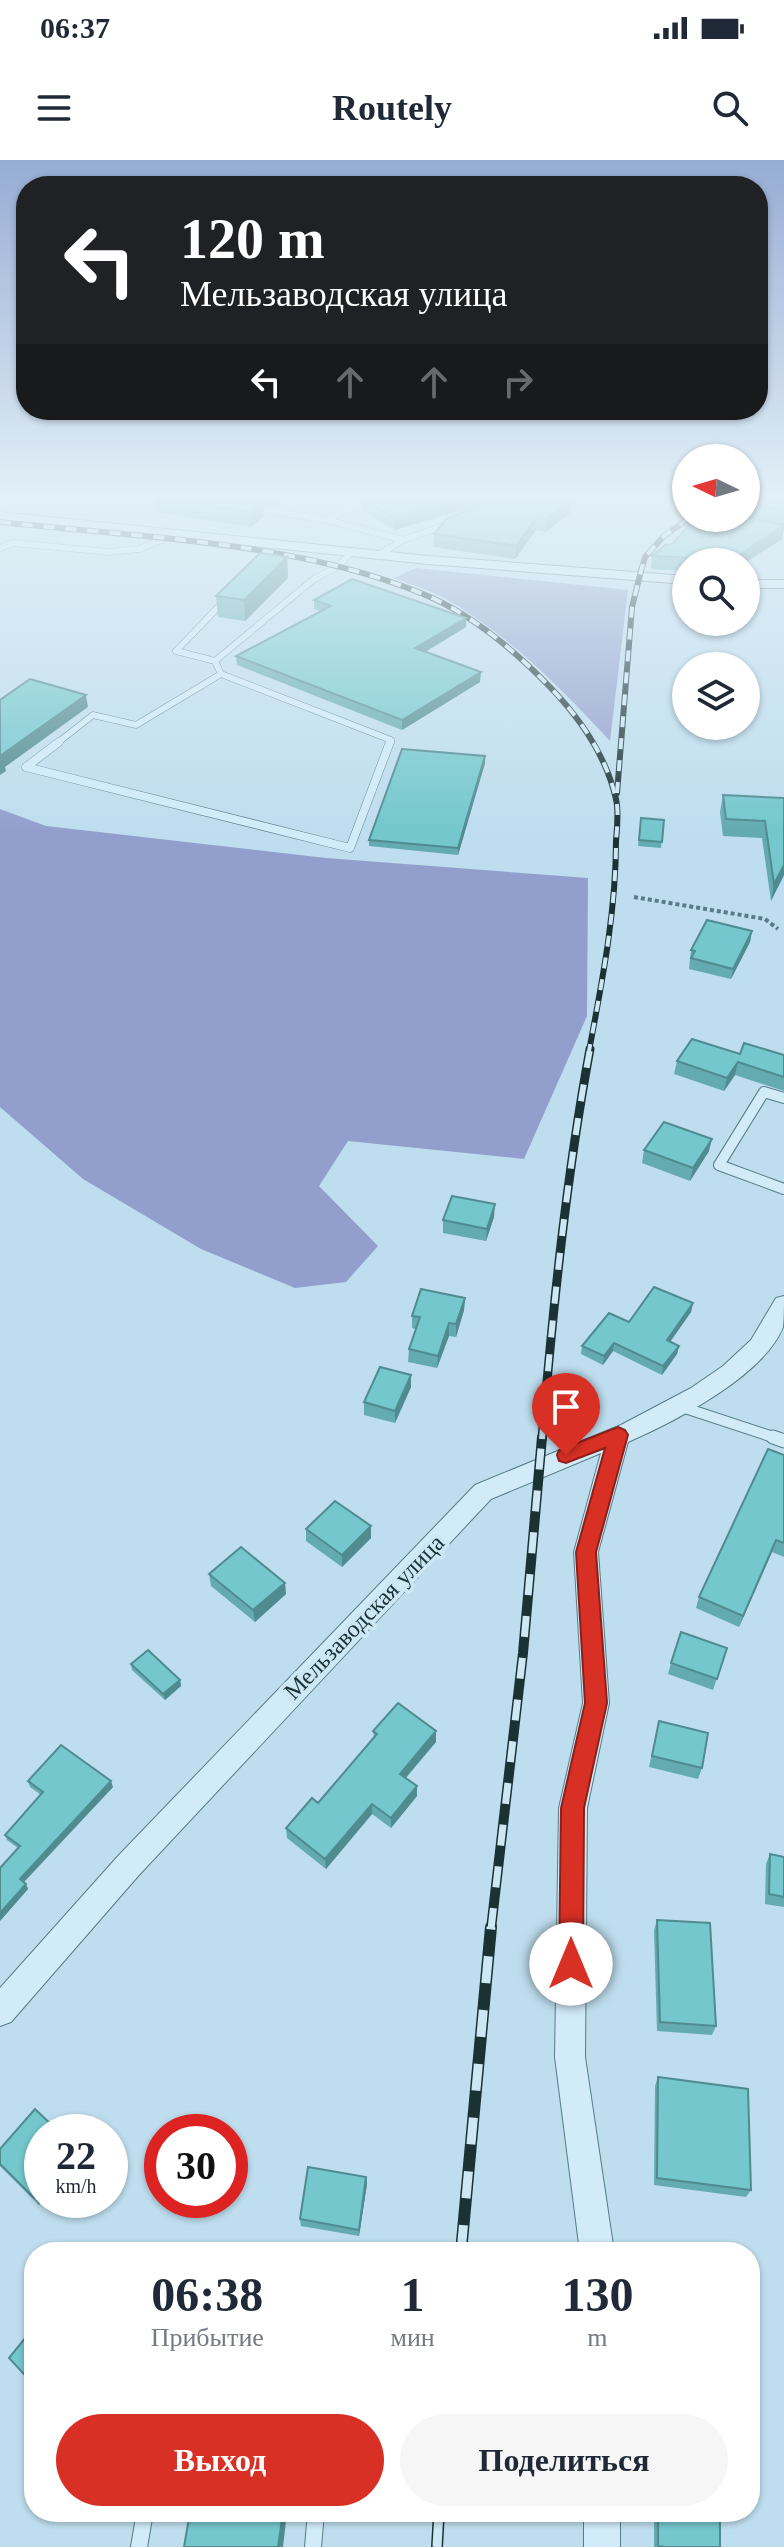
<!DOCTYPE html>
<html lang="ru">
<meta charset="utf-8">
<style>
:root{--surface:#fff;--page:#f6f6f7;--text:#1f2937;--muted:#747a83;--accent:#d93025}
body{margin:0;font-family:"Times New Roman",serif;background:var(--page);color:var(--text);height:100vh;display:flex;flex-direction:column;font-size:30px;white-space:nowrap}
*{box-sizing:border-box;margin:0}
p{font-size:26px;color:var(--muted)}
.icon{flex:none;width:44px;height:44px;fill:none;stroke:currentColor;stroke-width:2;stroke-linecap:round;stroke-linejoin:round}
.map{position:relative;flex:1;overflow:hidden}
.details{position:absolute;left:24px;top:2082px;width:736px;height:280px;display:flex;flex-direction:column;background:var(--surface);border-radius:32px;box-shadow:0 2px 6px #0004}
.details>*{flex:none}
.top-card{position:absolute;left:16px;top:16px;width:752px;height:244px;border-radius:32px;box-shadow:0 2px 6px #0004;background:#202124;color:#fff;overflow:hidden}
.needle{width:52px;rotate:275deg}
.tools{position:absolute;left:672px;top:284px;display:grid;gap:16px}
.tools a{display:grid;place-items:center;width:88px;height:88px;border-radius:50%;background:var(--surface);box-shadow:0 2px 6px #0004;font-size:40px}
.speed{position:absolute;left:24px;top:1954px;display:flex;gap:16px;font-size:40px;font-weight:700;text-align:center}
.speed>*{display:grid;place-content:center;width:104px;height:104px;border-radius:50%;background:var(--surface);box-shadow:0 2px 6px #0004;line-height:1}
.speed small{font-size:20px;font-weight:400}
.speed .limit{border:12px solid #d22;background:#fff;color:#111}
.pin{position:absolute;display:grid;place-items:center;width:68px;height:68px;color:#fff;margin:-82px -34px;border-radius:50% 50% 50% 0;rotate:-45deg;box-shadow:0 0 8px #0007}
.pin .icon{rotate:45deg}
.me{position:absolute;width:88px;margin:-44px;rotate:0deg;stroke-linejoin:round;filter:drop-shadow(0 0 6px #0008)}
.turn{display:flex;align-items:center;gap:28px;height:168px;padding:0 32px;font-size:36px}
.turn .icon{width:104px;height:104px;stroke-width:2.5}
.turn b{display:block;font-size:56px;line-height:68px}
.lanes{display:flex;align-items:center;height:76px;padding:0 32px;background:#0003;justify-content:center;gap:40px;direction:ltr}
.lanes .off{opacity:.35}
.eta{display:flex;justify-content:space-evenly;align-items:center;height:136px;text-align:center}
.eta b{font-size:48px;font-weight:700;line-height:56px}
.action{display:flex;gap:16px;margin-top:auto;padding:16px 32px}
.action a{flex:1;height:92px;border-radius:48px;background:var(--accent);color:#fff;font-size:32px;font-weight:700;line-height:92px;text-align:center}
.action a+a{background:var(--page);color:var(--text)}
.status{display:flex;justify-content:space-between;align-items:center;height:56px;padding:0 40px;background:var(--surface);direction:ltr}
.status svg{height:22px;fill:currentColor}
header{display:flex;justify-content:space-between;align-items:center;height:104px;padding:0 32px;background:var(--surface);font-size:36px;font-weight:700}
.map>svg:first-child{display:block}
</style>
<div class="status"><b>06:37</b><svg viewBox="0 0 49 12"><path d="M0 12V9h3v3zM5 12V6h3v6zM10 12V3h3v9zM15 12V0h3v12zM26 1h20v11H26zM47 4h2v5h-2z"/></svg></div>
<header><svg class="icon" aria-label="menu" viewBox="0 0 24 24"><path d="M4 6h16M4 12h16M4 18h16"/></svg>Routely<svg class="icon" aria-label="search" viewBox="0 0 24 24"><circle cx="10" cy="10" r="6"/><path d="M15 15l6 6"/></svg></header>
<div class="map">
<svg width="784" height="2387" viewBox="0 0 784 2387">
<rect width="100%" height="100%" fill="#beddee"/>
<!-- green -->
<g fill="#929fcc">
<path d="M416 408 628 430 610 581C560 527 510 476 446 439 430 430 411 425 394 418Z"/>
<path d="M0 649 46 666 326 698 588 718 587 856 524 999 348 981 319 1026 378 1086 346 1122 295 1128 201 1089 83 1019 0 947Z"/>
</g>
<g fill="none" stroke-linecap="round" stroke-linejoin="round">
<defs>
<g id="service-far4">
<path d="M332 339 351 347"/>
<path d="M379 339 351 347 327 360 403 380"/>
<path d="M646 339 686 351"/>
<path d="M123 344 130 339"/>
<path d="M252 348 327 360"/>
<path d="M0 388 13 383 109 392 139 389 178 373"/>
<path d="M377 396 403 380 452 363"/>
<path d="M228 437 176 491 215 501 314 419 337 407 350 394"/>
<path d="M215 501 221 514"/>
<path d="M221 514 391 580 390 584"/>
<path d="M56 584 93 555 136 565 221 514"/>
</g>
<path id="service-far3" d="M59 582 26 607 350 688 390 582"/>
<g id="service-far2">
<path d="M784 938 764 932 719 1005 784 1029"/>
<path d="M679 1246 779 1279"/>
</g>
<path id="service-far1" d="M773 1277 784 1281"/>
<g id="service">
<path d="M139 2387 145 2352"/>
<path d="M313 2387 316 2352"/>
</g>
<g id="minor">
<path d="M0 352 428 396 686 416V424L428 404 0 360Z"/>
<rect x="746" y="420" width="38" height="8"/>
<path d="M784 1136C784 1146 784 1158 783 1167 764 1216 674 1262 628 1282L598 1392 609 1543 587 1648 585 1897 614 2092H580L555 1897 559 1648 583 1543 574 1392 601 1293 491 1339 139 1715 11 1862 0 1866V1828L119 1695 475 1325 621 1265 691 1228 723 1206 751 1180 776 1138Z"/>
<rect x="584" y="2352" width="36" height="35"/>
</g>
</defs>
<!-- service-far4 casing -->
<use href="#service-far4" stroke="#567d86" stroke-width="7"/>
<!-- service-far3 casing -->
<use href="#service-far3" stroke="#567d86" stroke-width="9"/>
<!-- service-far2 casing -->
<use href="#service-far2" stroke="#567d86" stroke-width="12"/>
<!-- service-far1 casing -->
<use href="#service-far1" stroke="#567d86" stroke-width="15"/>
<!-- service casing -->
<use href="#service" stroke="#567d86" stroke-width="18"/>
<!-- minor casing -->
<use href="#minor" stroke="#567d86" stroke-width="2"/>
<!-- path -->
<path stroke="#567d86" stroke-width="4" stroke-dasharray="4 3" stroke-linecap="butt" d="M634 737 765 759 778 769"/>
<!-- service-far4 -->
<use href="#service-far4" stroke="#d1ebf9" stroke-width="6"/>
<!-- service-far3 -->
<use href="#service-far3" stroke="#d1ebf9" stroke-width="8"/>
<!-- service-far2 -->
<use href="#service-far2" stroke="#d1ebf9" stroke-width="10"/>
<!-- service-far1 -->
<use href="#service-far1" stroke="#d1ebf9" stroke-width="13"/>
<!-- service -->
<use href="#service" stroke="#d1ebf9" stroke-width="16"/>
<!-- minor -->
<use href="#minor" fill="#d1ebf9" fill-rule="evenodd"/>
<defs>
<g id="rail-far3">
<path d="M0 362C136 377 295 381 423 434 470 453 513 489 549 526 580 558 606 595 616 639 619 652 617 668 616 681 616 752 602 822 589 891"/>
<path d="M617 633 632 447 641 411 645 397 664 376 690 358"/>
</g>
<path id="rail-far2" d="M542 1279C553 1148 566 1019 590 889"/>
<path id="rail-far1" d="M491 1769 523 1493 542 1277"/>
<g id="rail">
<path d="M461 2092 491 1767"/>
<path d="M437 2387 439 2352"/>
</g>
</defs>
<!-- rail-far3 casing -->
<use href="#rail-far3" stroke="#1b3235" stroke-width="6"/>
<!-- rail-far2 casing -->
<use href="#rail-far2" stroke="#1b3235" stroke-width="9"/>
<!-- rail-far1 casing -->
<use href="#rail-far1" stroke="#1b3235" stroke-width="10"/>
<!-- rail casing -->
<use href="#rail" stroke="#1b3235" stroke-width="12"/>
<!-- rail-far3 -->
<use href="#rail-far3" stroke="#cde7f5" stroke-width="4" stroke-dasharray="11" stroke-linecap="butt"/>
<!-- rail-far2 -->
<use href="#rail-far2" stroke="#cde7f5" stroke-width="6" stroke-dasharray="17" stroke-linecap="butt"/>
<!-- rail-far1 -->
<use href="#rail-far1" stroke="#cde7f5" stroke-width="7" stroke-dasharray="21" stroke-linecap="butt"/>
<!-- rail -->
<use href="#rail" stroke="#cde7f5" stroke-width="9" stroke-dasharray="27" stroke-linecap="butt"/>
</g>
<!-- wall -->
<g fill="#63abb0">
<path d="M155 339H284L276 346 263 344 264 356 251 367 156 352Z"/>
<path d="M361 339 570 353 545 372 536 370 515 399 434 387V374L462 353V350L395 370 361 350Z"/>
<path d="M669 339H686V345Z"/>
<path d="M746 339H784V367L782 379 746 402H686V411L651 409 652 396 672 384 746 357Z"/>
<path d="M287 397 288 418 245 461 218 457 216 436Z"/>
<path d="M314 440 466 458V467L425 492 480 522 402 570 237 505 236 496 320 451 314 449Z"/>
<path d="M485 603 458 695 369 686V680Z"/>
<path d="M723 635 784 638V715L771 741 762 678 723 676 720 652Z"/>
<path d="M641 658 664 660 661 688 638 686Z"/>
<path d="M752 771 750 782 731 819 689 809 691 790Z"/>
<path d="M740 894 784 895V931L735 915 724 931 674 914 677 901Z"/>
<path d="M644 990 709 991 690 1021 642 1003Z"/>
<path d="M494 1057 486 1081 443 1073V1060Z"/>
<path d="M465 1138 464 1150 456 1177 449 1176 437 1208 408 1202 409 1189 416 1169 412 1168V1156Z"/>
<path d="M693 1143 691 1152 670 1182 679 1186 677 1194 662 1215 613 1191 603 1205 581 1194 582 1186 629 1162Z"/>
<path d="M411 1227 395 1263 364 1255V1242Z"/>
<path d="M784 1295V1397L772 1392 739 1467 696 1448 699 1437Z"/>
<path d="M306 1369 371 1378 342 1407 306 1381Z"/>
<path d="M209 1414 286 1434 255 1462 211 1426Z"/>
<path d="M727 1488 713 1530 668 1514 671 1503Z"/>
<path d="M131 1504 180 1520 181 1526 165 1540 132 1510Z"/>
<path d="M659 1561 702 1608 698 1619 649 1607Z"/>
<path d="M373 1571H436V1582L406 1618 417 1636 391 1668 372 1654 326 1709 287 1678 286 1668 318 1643 374 1578Z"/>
<path d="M28 1621 113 1627 24 1722 28 1729 0 1761 18 1688 7 1680 5 1675 41 1635 30 1627Z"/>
<path d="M770 1694 784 1697V1747L765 1744 766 1704Z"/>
<path d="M657 1760 716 1866 712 1875 657 1871 654 1770Z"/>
<path d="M658 1917 751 2030 746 2037 654 2025 655 1926Z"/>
<path d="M0 1989 39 2045 0 2006Z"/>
<path d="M366 2017 367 2024 359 2076 301 2066 300 2059Z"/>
<rect x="654" y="2352" width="66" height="35"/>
</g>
<!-- shaded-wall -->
<g fill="#508b90">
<path d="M275 339H284L276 346Z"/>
<path d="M461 339H505L462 354V350L395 370V358Z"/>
<path d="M263 340 264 356 251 367 250 352Z"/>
<path d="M571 340 570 353 545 372 546 359Z"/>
<path d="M537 357 536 370 515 399 516 386Z"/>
<path d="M784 365 782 379 746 402H735L736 397Z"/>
<path d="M287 397 288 418 245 461 244 440Z"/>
<path d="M466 458V467L415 498V488Z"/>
<path d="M481 512 480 522 402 570V560Z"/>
<path d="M86 535 88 547 5 607 6 611 0 615V596Z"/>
<path d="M485 596V603L458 695V688Z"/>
<path d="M784 705V715L771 741 774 724Z"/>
<path d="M752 771 750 782 731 819 733 809Z"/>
<path d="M738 902 735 915 724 931 727 918Z"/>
<path d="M712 979 709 991 690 1021 693 1008Z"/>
<path d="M495 1044 494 1057 486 1081 487 1069Z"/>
<path d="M465 1138 464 1150 456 1177V1164Z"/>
<path d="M693 1143 691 1152 665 1189 667 1180Z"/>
<path d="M449 1163V1176L437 1208 438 1196Z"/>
<path d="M614 1183 613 1191 603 1205 604 1196Z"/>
<path d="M679 1186 677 1194 662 1215 663 1206Z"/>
<path d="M411 1215V1227L395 1263V1251Z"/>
<path d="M371 1366V1378L342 1407V1395Z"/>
<path d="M776 1380 772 1392 739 1467 743 1456Z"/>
<path d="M285 1423 286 1434 255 1462 253 1450Z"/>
<path d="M180 1520 181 1526 165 1540 163 1534Z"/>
<path d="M436 1571V1582L400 1624V1614Z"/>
<path d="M111 1621 113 1627 22 1724 20 1719Z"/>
<path d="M417 1626V1636L391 1668V1658Z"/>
<path d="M372 1644V1654L326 1709 325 1699Z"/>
<path d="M26 1724 28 1729 0 1761V1753Z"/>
<path d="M366 2017 367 2024 359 2076V2070Z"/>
<path d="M42 2028 43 2040 39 2045 34 2038Z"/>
<path d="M283 2352H287L283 2387H278Z"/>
</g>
<!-- building -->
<g fill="#73c7cd" stroke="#508b90" stroke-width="2">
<path d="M172 339H254L263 340 250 352Z"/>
<path d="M362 339H461L395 358Z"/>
<path d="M503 339H565L571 340 546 359 537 357 516 386 434 374 447 358Z"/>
<path d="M746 339H784V351L746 341Z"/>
<path d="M746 357 784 365 736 397 712 392 713 399 652 396 665 385 672 384 694 360 702 358H746Z"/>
<path d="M260 393 287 397 244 440 216 436Z"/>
<path d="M352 419 466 458 415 488 481 512 402 560 236 496 331 446 314 440Z"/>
<path d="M30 519 86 535 0 596V540Z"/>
<path d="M402 589 485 596 458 688 369 680Z"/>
<path d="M723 635 784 638V705L774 724 765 661 726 659Z"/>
<path d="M641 658 664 660 662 682 639 680Z"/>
<path d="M707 760 752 771 733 809 691 798 695 791 691 790Z"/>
<path d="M692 879 740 894 744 883 784 895V917L738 902 727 918 677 901Z"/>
<path d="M664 962 712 979 693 1008 644 990Z"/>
<path d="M452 1036 495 1044 487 1069 443 1060Z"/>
<path d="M654 1127 693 1143 667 1180 679 1186 663 1206 614 1183 604 1196 582 1186 609 1153 629 1162Z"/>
<path d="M421 1129 465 1138 456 1164 449 1163 438 1196 409 1189 420 1157 412 1156Z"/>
<path d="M380 1207 411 1215 395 1251 364 1242Z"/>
<path d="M768 1289 784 1295V1383L776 1380 743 1456 699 1437Z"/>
<path d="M335 1341 371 1366 342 1395 306 1369Z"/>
<path d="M241 1387 285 1423 253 1450 209 1414Z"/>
<path d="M681 1472 727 1488 717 1519 671 1503Z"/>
<path d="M148 1490 180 1520 163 1534 131 1504Z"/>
<path d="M398 1543 436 1571 400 1614 417 1626 391 1658 372 1644 325 1699 286 1668 312 1638 318 1643 377 1574 373 1571Z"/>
<path d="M659 1561 708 1573 702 1608 652 1596Z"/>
<path d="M61 1585 111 1621 20 1719 26 1724 0 1753V1708L20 1686 5 1675 43 1632 28 1621Z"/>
<path d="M770 1694 784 1697V1737L769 1734Z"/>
<path d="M657 1760 710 1763 716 1866 660 1862Z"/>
<path d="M658 1917 748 1929 751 2030 657 2018Z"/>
<path d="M35 1949 59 1972H42V2028L34 2038 0 2004V1989Z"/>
<path d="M308 2007 366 2017 359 2070 300 2059Z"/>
<path d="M34 2167V2225L9 2198Z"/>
<path d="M190 2352H283L278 2387H184Z"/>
<path d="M658 2352H720V2387H665L658 2386Z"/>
</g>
<!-- sky -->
<linearGradient id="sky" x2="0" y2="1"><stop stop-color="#97acd4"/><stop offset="0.5" stop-color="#e2f0f7"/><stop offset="1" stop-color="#e2f0f7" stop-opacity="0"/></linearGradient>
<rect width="784" height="673" fill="url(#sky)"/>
<!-- route -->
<path fill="#d93025" stroke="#8d1f18" stroke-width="2" d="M618 1267 625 1270 628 1275 596 1392 607 1543 584 1648 583 1804 580 1812 571 1816 563 1812 559 1804 561 1648 585 1543 576 1392 605 1288 566 1303 559 1301 557 1295 559 1290Z"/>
<g text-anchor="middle" stroke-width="8" stroke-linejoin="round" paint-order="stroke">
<!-- street labels -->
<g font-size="24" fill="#1b3235" stroke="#cde7f5">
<text transform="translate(364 1457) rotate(-46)" y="8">Мельзаводская улица</text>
</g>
</g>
</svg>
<div class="tools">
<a><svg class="needle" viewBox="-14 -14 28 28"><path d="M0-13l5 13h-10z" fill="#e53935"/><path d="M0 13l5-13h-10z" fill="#747a83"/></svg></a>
<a><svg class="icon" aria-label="search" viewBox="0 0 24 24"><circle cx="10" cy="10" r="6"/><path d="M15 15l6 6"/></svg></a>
<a><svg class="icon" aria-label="layers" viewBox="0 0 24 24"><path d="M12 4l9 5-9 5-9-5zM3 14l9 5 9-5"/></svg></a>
</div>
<div class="speed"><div>22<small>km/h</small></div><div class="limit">30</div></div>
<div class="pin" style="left:566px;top:1295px;background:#d93025"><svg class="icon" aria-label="arrive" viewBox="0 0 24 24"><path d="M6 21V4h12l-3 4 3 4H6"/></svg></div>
<svg class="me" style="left:571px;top:1804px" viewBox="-20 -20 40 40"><circle r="19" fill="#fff"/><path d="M0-13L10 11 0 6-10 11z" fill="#d93025"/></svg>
<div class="top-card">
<div class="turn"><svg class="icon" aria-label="left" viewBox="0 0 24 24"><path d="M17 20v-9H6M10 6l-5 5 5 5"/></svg><div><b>120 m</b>Мельзаводская улица</div></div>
<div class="lanes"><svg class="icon" aria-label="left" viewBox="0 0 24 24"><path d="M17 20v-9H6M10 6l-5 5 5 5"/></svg><svg class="icon off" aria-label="ahead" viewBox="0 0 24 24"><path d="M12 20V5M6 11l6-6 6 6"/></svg><svg class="icon off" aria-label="ahead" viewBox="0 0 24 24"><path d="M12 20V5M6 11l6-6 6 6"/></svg><svg class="icon off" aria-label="right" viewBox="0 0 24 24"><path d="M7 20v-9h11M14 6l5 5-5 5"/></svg></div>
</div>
<section class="details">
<div class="eta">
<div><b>06:38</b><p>Прибытие</p></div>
<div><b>1</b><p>мин</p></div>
<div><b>130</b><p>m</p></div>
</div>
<div class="action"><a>Выход</a><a>Поделиться</a></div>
</section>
</div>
